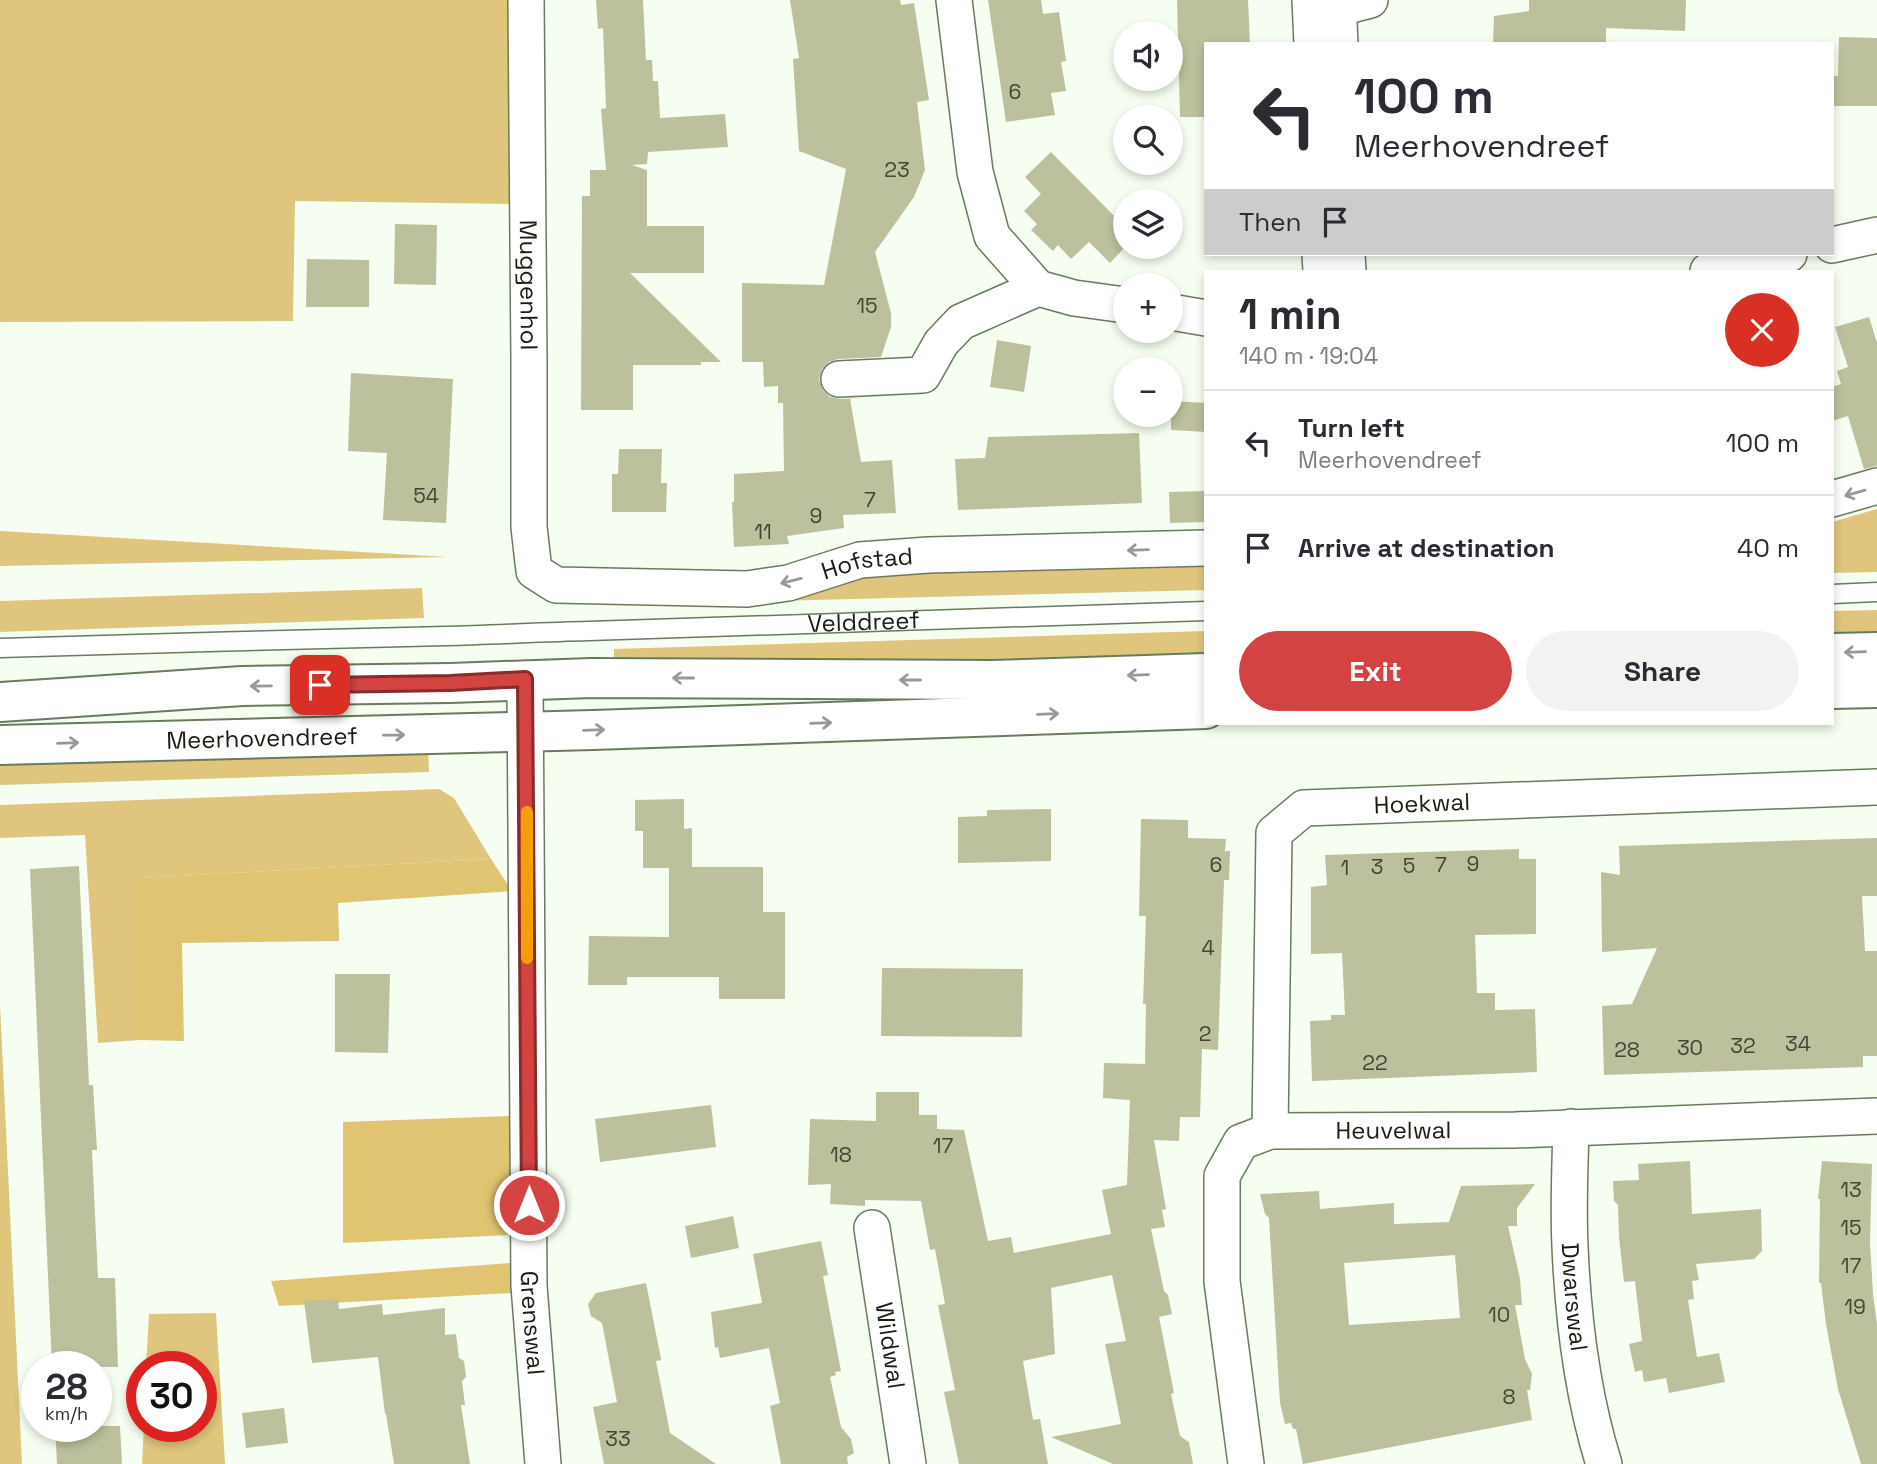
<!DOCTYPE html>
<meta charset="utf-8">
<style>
:root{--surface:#fff;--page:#f2f2f3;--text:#2b2b33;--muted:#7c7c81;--line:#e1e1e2;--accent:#d24341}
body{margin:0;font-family:"Space Grotesk",sans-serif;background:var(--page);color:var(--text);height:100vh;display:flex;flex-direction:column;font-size:26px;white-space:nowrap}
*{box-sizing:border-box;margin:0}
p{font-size:23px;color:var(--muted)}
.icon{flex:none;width:38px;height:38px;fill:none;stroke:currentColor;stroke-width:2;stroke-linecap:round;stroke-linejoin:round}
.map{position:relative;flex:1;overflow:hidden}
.panel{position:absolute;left:1204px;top:270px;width:630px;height:455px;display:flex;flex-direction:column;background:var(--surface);border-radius:0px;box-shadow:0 4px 10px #0003}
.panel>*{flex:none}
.hud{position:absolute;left:1204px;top:42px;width:630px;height:214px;border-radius:0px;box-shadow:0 4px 10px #0003;background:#fff;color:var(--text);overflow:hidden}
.fabs{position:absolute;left:1113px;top:21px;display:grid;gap:14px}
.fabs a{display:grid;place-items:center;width:70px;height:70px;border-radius:50%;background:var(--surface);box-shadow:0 4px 10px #0003;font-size:35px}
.speed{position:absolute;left:21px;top:1351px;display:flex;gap:14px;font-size:35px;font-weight:700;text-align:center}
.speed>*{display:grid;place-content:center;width:91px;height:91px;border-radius:50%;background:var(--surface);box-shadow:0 4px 10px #0003;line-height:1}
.speed small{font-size:18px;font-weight:400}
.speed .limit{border:10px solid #d22;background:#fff;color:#111}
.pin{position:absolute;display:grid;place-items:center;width:60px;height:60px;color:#fff;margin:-30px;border-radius:14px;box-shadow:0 4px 10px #0006}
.me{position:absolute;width:77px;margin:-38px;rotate:0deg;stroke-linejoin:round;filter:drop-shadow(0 0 5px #0008)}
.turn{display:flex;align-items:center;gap:24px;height:147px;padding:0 35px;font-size:32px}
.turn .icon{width:91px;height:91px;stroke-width:2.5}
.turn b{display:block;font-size:49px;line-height:60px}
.then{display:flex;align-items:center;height:66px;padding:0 35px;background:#0003;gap:14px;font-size:26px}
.round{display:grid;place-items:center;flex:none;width:74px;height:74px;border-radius:37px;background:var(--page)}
.summary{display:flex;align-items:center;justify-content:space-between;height:119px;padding:0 35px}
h1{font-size:42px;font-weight:700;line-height:52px}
.cta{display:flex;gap:14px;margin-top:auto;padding:14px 35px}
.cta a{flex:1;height:80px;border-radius:42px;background:var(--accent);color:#fff;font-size:28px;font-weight:700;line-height:80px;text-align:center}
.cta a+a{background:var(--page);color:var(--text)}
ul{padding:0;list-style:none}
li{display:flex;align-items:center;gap:21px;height:105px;padding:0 35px;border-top:2px solid var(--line)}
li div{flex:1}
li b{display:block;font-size:26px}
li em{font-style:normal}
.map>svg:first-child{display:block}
</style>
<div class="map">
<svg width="1877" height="1464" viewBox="0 0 1877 1464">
<rect width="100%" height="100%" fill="#f5fef0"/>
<!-- green -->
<g fill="#e0c67d">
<path d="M0 0H513V204L295 201 293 321 0 322Z"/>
<path d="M1877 509V572L1832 573V522Z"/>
<path d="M0 531 448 557 0 566Z"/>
<path d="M1206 561V590L775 601 864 574Z"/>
<path d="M422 588 424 618 0 632V601Z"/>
<path d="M1877 610V643L1832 645V611Z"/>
<path d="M1206 631V664L614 668V649Z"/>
<path d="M428 744 429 772 0 785V758Z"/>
<path d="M439 789 454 798 491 859 141 878 140 1040 98 1043 85 835 0 838V805Z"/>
<path d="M0 1004 22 1464H0Z"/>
<path d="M216 1313 225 1464H142L144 1426H201V1367H146L149 1314Z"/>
</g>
<!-- forest -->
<g fill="#e1c472">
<path d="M491 859 512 891 338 903 339 941 182 943 184 1041 140 1040V878Z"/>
<path d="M513 1116 512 1235 343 1243V1122Z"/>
<path d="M511 1263V1293L279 1306 271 1281Z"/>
</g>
<!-- building -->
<g fill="#bcc09c" fill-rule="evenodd">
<path d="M596 0H643L646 60H652L653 81H658L660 118 725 114 728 147 648 152 647 164 632 165 647 170V226H704V273H630L721 362H701V365H633V410H581L582 196H590V170H606L601 109 606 108 603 28 598 29Z"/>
<path d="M790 0H900L901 5 914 3 929 100 917 102 925 170 914 197 875 252 891 313V327L881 357 838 359 829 362 822 369 819 379 823 390 830 397 840 399 867 398 850 399 861 462 892 460 896 513 843 515 844 528 787 536 789 544 734 547 732 502H734V474L784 471 783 403H778V386L764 387 763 362H742V283L824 285 846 169 799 151 793 59 799 58Z"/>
<path d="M988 0H1041L1043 14 1059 12 1066 61 1061 62 1066 91 1051 93 1055 115 1006 122Z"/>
<path d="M1177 0H1248L1250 44H1206V117H1180Z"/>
<path d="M1529 0H1686L1685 31 1606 28V44H1493L1494 16 1529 11Z"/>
<path d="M1839 37 1877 38V106H1832V76H1838Z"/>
<path d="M1051 152 1125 227V247L1110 263 1089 242 1071 259 1058 245 1053 251 1031 230 1037 224 1024 211 1041 194 1025 177Z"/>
<path d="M395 224 437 225 436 285 394 284Z"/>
<path d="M307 259 369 260V307H306Z"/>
<path d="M1869 317 1877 343V466L1864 469 1848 416 1832 421V387L1841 384 1837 371 1848 367 1835 327Z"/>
<path d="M997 340 1031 346 1024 392 990 387Z"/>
<path d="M351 373 453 379 446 523 383 520 387 453 348 451Z"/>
<path d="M1171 401 1206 403V432L1171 430Z"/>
<path d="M1139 433 1142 503 958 510 955 459 985 458 988 437Z"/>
<path d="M619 449H662L661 483H667L666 512H612V474H618Z"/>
<path d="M1206 491V522L1170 523 1169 492Z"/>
<path d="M684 799V829L692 828V867H763V912H785V999H719V977H627V985H588L589 936 669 937V868H643V831H635V800Z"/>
<path d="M1051 809V861L958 863V817L987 816V810Z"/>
<path d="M1141 819 1188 820V838L1226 839 1225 851H1230L1229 880H1224L1218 1050 1202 1049 1200 1117H1180L1179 1141 1154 1140 1166 1209 1162 1210 1165 1227 1151 1229 1164 1291 1168 1295 1172 1314 1159 1317 1174 1393 1171 1394 1180 1436 1189 1442 1193 1464H1113L1051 1437 1121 1424 1105 1344 1126 1341 1112 1275 1051 1288 1055 1354 1023 1361 1033 1420 1040 1419 1048 1464H959L944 1392 955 1390 938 1305 945 1304 935 1249 930 1250 921 1201 865 1200V1206L830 1204 831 1184 808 1185 810 1119 876 1121V1092H919V1115H937V1129L964 1130 988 1241 1011 1237 1014 1253 1111 1234 1102 1190 1127 1185 1130 1100 1103 1098 1104 1063 1145 1064 1146 1004H1143L1146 916H1139Z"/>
<path d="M1877 838V896H1862L1865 951H1877V1056H1863V1067L1604 1075 1602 1006 1632 1004 1657 948 1602 952 1601 872 1620 875 1619 846Z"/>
<path d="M1519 849V859H1536V934L1475 935 1477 993H1495V1010L1535 1009 1537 1072 1312 1081 1310 1021 1331 1020V1015H1345L1342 953 1311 954V887L1327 885 1325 855Z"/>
<path d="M79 866 89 1085H93L97 1150H92L98 1278H115L118 1367H52L30 869Z"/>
<path d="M882 968 1023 969 1022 1037 881 1036Z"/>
<path d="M335 974H390L388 1053 335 1052Z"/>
<path d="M711 1105 716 1147 600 1162 595 1119Z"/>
<path d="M1690 1161 1692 1214 1761 1209 1762 1251 1754 1259 1696 1264 1699 1280 1692 1281 1694 1299 1688 1300 1697 1357 1719 1353 1725 1382 1669 1393 1666 1378 1644 1382 1642 1370 1635 1372 1629 1344 1642 1341 1635 1281 1624 1282 1619 1237 1618 1205 1614 1201 1613 1181 1639 1180 1638 1164Z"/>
<path d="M1822 1161 1872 1164 1870 1242 1873 1294 1877 1325V1464H1861L1838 1389 1826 1324 1821 1283H1819L1820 1199H1818Z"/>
<path d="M1535 1184 1517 1208V1226H1508L1520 1279 1522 1305H1515L1525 1359 1532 1374 1530 1390H1527L1532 1420 1303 1464 1296 1429H1293L1291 1423 1285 1424 1280 1403 1269 1218 1265 1214 1260 1194 1319 1191 1320 1209 1394 1203V1224L1449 1222 1461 1186ZM1455 1255 1460 1318 1349 1325 1344 1263Z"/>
<path d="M733 1216 739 1248 691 1258 685 1226Z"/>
<path d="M821 1241 828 1275 823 1276 841 1371 835 1372 836 1375 830 1377 841 1427 851 1439 854 1453 847 1457 848 1464H781L770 1406 780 1403 769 1348 720 1358 718 1347 715 1348 711 1312 762 1303 753 1254Z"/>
<path d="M646 1283 661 1359 662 1360 656 1361 670 1433 716 1464H604L593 1407 617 1402 602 1323 591 1316 588 1304 596 1293Z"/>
<path d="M338 1299 339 1309 382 1304 383 1315 445 1308V1335L456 1334 459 1358 464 1361 466 1377 462 1381 465 1405H461L470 1464H394L386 1414H385L378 1357 312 1363 304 1301Z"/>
<path d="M284 1408 288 1443 246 1448 242 1413Z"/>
<path d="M55 1426H120L122 1464H57Z"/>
</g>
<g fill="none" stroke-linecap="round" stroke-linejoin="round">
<defs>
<g id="lane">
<path d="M1832 594 1877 592"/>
<path id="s1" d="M0 648C149 643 297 640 446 636 493 635 541 632 589 631L1206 611"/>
</g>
<g id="street">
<path id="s2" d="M526 0 529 361V527L534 571 556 585 747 589 788 583 860 560 928 555 1206 548"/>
<path d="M954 0 975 172 992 236 1038 288 1074 298 1125 305"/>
<path d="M1310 0 1312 44"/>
<path d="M1338 0 1340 44"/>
<path d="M1311 8H1339L1370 0"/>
<path d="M1832 245 1877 235"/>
<path d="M1320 254 1321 271"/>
<path d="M1347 254 1348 271"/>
<path d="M1708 271 1789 254"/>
<path d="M1171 312 1206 318"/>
<path d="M839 379 923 375 941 343 961 322 1038 288"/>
<path d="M1832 499 1877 486"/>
<path id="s3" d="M525 679 529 1286 543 1464"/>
<path id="s4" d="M1571 1127C1570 1167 1568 1207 1570 1246 1573 1319 1582 1394 1604 1464"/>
<path id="s5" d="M1270 1131 1274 833 1304 808 1877 787"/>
<path id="s6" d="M872 1228 908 1464"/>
<path id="s7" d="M1246 1464 1222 1281V1176L1241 1142 1270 1131 1515 1130 1877 1116"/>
</g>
<g id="secondary">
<path d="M1832 653 1877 652"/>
<path d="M1832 689 1877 688"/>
<path d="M0 702 242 686 450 683 591 678 992 680 1206 673"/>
<path id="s8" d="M0 745 593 730 1206 709"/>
</g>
</defs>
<!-- lane casing -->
<use href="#lane" stroke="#687b5d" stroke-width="21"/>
<!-- street casing -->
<use href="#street" stroke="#687b5d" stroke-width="38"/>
<!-- secondary casing -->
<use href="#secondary" stroke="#687b5d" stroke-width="42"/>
<!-- lane -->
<use href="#lane" stroke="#fff" stroke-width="18"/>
<!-- street -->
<use href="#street" stroke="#fff" stroke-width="35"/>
<!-- secondary -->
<use href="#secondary" stroke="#fff" stroke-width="38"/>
</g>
<!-- one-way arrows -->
<defs><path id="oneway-shaft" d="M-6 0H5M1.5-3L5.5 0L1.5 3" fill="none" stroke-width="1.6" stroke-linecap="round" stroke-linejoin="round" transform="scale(1.75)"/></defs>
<g stroke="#969a94">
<use href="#oneway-shaft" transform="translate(1855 493) rotate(164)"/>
<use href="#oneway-shaft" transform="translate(1138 550) rotate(178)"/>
<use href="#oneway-shaft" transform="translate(791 581) rotate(166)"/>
<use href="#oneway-shaft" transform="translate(1855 652) rotate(178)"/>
<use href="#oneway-shaft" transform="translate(1138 675) rotate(178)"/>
<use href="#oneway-shaft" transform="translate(683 678) rotate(-180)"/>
<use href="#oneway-shaft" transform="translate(910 680) rotate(-180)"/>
<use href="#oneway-shaft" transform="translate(261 686) rotate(179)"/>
<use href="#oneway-shaft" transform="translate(1048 714) rotate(-2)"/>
<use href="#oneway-shaft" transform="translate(821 723) rotate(-2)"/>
<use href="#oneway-shaft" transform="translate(594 730) rotate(-2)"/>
<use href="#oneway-shaft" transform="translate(394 735) rotate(-1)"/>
<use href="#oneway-shaft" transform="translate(68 743) rotate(-2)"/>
</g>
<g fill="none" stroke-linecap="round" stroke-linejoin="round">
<defs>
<path id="route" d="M320 685 450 683 525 679 529 1205"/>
</defs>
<!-- route casing -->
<use href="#route" stroke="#882c2a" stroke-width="18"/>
<!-- route -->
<use href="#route" stroke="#d24341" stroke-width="12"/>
<!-- slow -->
<path stroke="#f59e0b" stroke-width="12" d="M527 812V958"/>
</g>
<g text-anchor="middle" stroke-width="7" stroke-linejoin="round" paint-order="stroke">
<!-- number labels -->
<g font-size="21" fill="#404634">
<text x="1015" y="99">6</text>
<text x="897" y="177">23</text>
<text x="867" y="313">15</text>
<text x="426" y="503">54</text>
<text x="870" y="507">7</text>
<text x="816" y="523">9</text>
<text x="763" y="539">11</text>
<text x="1473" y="871">9</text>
<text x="1216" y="872">6</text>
<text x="1441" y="872">7</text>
<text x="1409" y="873">5</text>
<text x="1377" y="874">3</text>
<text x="1345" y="875">1</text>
<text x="1208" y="955">4</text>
<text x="1205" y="1041">2</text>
<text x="1798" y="1051">34</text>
<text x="1743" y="1053">32</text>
<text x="1690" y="1055">30</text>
<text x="1627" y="1057">28</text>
<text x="1375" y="1070">22</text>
<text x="943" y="1153">17</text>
<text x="841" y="1162">18</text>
<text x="1851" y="1197">13</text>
<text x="1851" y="1235">15</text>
<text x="1851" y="1273">17</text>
<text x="1855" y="1314">19</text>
<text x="1499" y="1322">10</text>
<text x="1509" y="1404">8</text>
<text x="618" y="1446">33</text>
</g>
<!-- street labels -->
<g font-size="24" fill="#161e12" stroke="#fff">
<text dy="8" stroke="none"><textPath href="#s2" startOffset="285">Muggenhol</textPath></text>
<text dy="8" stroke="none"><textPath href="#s2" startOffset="912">Hofstad</textPath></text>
<text dy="8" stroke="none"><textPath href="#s1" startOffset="864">Velddreef</textPath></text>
<text dy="8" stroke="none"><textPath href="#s8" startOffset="262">Meerhovendreef</textPath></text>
<text dy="8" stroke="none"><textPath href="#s5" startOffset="455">Hoekwal</textPath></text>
<text dy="8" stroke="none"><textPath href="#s7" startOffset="483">Heuvelwal</textPath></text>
<text dy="8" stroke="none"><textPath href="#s4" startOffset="170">Dwarswal</textPath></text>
<text dy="8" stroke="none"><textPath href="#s3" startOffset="644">Grenswal</textPath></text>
<text dy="8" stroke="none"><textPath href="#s6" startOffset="119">Wildwal</textPath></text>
</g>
</g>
</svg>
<div class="fabs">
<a><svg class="icon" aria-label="sound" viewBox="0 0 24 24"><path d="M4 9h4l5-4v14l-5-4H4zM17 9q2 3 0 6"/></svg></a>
<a><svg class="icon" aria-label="search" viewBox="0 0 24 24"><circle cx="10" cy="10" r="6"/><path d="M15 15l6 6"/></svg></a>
<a><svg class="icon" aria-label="layers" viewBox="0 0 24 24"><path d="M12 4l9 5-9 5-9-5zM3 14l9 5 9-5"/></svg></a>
<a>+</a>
<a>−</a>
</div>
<div class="speed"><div>28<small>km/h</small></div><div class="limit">30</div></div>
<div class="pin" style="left:320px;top:685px;background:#d93025"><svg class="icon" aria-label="arrive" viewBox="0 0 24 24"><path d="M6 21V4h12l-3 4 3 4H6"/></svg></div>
<svg class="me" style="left:529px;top:1205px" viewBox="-20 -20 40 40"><circle r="17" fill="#d24341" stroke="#fff" stroke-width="3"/><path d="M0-11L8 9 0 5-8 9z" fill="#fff"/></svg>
<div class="hud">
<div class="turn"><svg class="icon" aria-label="left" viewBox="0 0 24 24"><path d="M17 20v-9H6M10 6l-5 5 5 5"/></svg><div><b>100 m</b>Meerhovendreef</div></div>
<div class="then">Then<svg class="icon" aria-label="arrive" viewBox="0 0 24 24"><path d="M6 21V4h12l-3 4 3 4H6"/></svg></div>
</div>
<section class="panel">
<div class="summary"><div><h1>1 min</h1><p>140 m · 19:04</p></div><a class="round" style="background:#d93025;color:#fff"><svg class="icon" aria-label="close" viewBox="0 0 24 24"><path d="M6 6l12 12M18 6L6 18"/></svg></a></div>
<ul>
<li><svg class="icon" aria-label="left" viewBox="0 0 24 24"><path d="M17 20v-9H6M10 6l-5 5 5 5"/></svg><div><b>Turn left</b><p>Meerhovendreef</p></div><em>100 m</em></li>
<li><svg class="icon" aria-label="arrive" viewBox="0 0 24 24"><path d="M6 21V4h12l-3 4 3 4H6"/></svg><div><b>Arrive at destination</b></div><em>40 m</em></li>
</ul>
<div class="cta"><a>Exit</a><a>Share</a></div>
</section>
</div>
